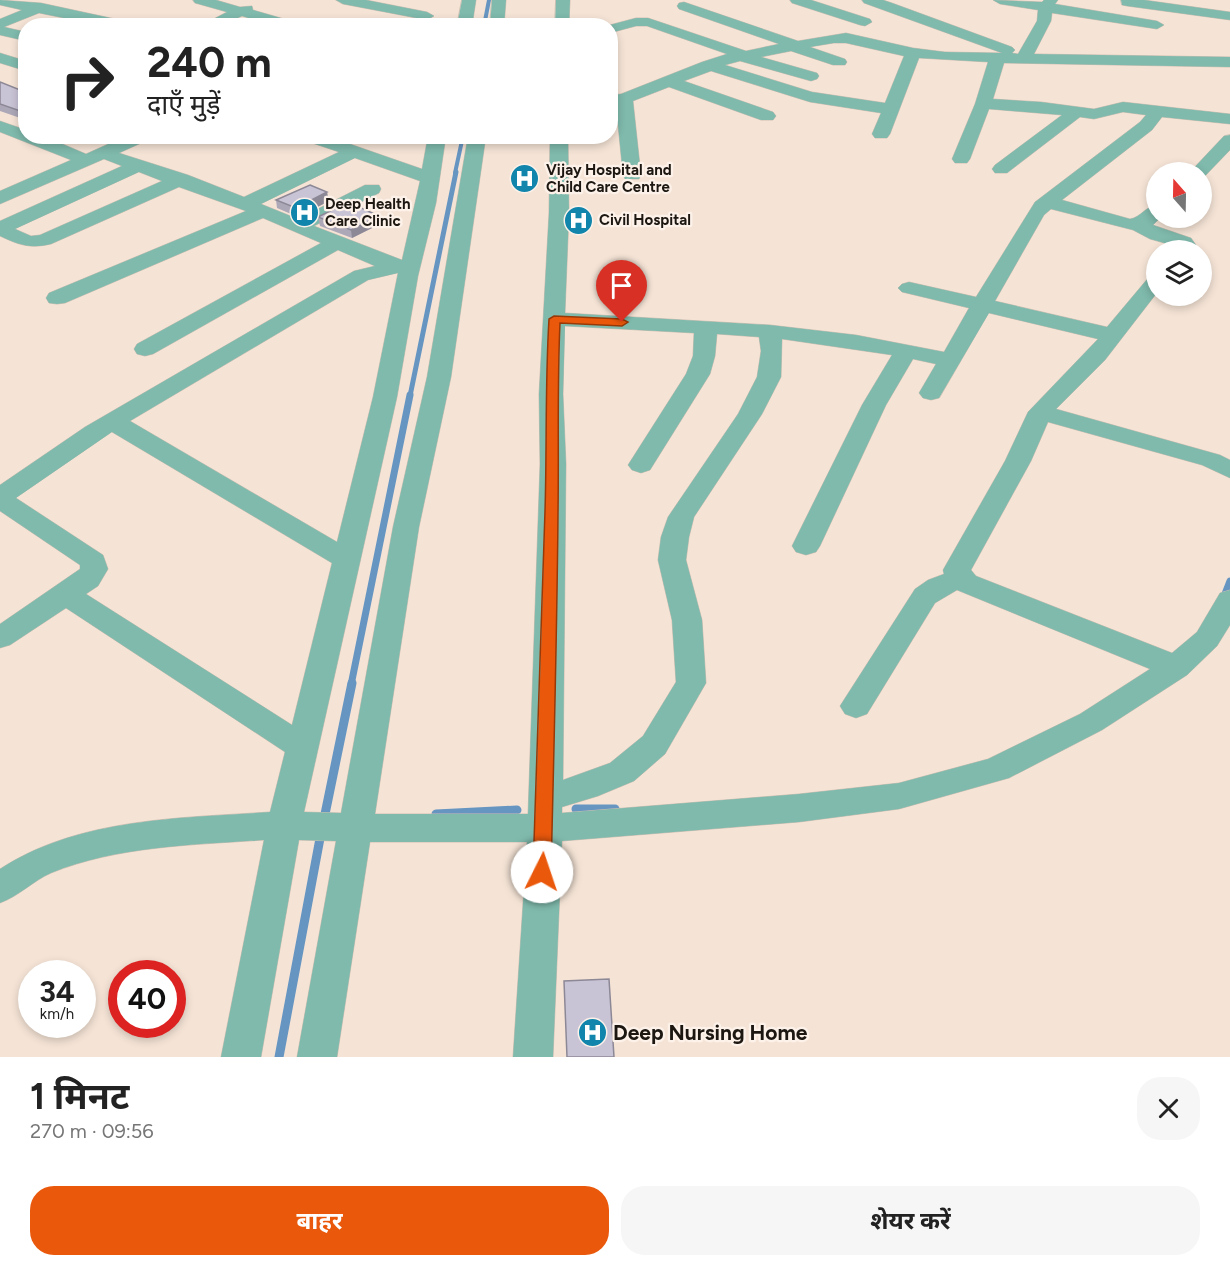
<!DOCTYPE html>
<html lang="hi">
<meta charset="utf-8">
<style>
:root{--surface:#fff;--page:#f6f6f6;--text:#222;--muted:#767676;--accent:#ea580c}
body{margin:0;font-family:Figtree,"Noto Sans Devanagari",sans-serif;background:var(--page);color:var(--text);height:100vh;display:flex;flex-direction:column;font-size:22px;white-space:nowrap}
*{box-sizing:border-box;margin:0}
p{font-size:20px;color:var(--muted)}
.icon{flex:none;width:33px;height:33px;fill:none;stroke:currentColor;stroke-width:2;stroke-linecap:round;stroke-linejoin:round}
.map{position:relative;height:1057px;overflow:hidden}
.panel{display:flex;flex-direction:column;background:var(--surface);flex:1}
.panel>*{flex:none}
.top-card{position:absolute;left:18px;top:18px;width:600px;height:126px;border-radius:24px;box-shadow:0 3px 9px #0003;background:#fff;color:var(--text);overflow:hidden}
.needle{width:39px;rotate:340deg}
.controls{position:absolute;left:1146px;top:162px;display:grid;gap:12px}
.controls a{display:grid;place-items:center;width:66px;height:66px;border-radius:50%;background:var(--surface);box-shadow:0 3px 9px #0003;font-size:30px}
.speed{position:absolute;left:18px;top:960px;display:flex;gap:12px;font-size:30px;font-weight:700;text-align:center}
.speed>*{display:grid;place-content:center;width:78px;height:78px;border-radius:50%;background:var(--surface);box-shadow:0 3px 9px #0003;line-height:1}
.speed small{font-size:15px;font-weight:400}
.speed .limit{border:9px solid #d22;background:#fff;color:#111}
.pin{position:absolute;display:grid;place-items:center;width:51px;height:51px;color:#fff;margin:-62px -26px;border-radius:50% 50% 50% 0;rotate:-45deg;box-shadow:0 0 6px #0007}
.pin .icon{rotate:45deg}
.me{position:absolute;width:66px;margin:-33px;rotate:4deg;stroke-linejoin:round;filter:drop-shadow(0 0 4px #0008)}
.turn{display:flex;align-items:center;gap:21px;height:126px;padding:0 30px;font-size:27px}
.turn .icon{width:78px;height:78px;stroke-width:2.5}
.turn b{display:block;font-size:42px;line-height:51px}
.round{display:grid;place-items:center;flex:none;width:63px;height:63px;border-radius:24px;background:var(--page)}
.summary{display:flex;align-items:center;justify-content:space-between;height:102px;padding:0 30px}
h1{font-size:36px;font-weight:700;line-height:45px}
.button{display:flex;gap:12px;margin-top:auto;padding:12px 30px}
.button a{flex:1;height:69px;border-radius:24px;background:var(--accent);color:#fff;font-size:24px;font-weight:700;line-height:69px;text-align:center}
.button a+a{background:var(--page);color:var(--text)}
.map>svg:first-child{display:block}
</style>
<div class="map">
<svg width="1230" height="1057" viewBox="0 0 1230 1057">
<rect width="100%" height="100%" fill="#f5e4d6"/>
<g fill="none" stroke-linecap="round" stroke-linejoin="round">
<!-- stream-far3 -->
<g stroke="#6795c1" stroke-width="4">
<path d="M484 26 489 0"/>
<path d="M455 173 463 136"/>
</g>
<!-- stream-far2 -->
<path stroke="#6795c1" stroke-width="5" d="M410 396 456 172"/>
<!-- stream-far1 -->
<g stroke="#6795c1" stroke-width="7">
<path d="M1223 599 1230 581"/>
<path d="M351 685 410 395"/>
</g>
<!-- stream -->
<g stroke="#6795c1" stroke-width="9">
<path d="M576 809H615"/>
<path d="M436 814 517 810"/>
<path d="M324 819 352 683"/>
<path d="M279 1057 321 833"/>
</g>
<defs>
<g id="minor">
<path d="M0 0 41 3 129 22 136 26H104L39 13 4 27 26 32V41L0 35V19L22 10 0 5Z"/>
<path d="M193 0H216L240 7 252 6 253 10 298 23 300 26H275L242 16 221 26H200L227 12 195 3Z"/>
<path d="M336 0H366L427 12 434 16 427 20 343 4Z"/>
<path d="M462 0H476L472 26H457Z"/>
<path d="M492 0H506L504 26H490Z"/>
<path d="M556 0H570L569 26H555Z"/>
<path d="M790 0H811L870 19 872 22 865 26 860 25 792 3Z"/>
<path d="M862 0H883L892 3 1012 47 1015 50 1012 53 1018 54 1037 21 1038 10 1000 4 993 0 1042 2 1044 0H1058L1055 4 1157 21 1164 25 1157 29 1052 13 1051 21 1034 54 1230 57V67L1004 63 993 99 1041 102 1094 109 1123 102 1230 114V124L1162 117 1152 130 1062 200 1130 219C1141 217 1145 207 1156 205V218H1160L1153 225 1191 238 1196 245 1192 250H1172L1175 246 1150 239 1133 230 1051 209 1044 215 995 301 1107 327 1149 277 1156 275V294L1105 360 1056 409 1220 455 1230 460V478L1202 465 1048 422 1031 461 971 570 976 576 1172 653 1197 632 1220 593 1230 590V625L1217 646 1187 675 1102 730 1009 778 899 809 799 822 562 841 553 1057H513L527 842H370L337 1057H297L336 841 299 840 261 1057H221L264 840C193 845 118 846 51 873 33 881 19 896 0 903V869C78 818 180 818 270 812L285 752 66 608 10 645 0 648V624L80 569V565L0 511V485L85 427 354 271 375 266 338 250 153 354 145 356 137 354 134 349 137 344 321 243 263 218 65 303 57 304 49 303 46 298 49 293 246 211 179 187 51 244C30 249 19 245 0 236V221L122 166 104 159 0 204V191L71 160 0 132V121L26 130V136H44L86 154 126 136H150L148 140 119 153 188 175 244 197 339 152 303 140 301 136H327L422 169 428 136H446L436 203 418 276 397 397 304 812 341 813 393 527 427 377 468 136H486L451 377 419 527 375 814H528L540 464 539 394 549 213 550 136H568L569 213 565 313 770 325 856 335 944 352 969 308 902 292 898 288 902 284 909 282 976 297 1035 202 1140 122 1146 115 1123 112 1094 119 1080 117 1007 173H995L992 169 995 165 1062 115 989 109 970 159 967 163H955L952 159 975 104 988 62 919 58 890 134 887 138H875L872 134 881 113 810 102 711 71 684 81 773 112 776 116 773 120H761L669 87 633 101 641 175 639 179H625L623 175 616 105H610V95L621 94 702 62 727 54 647 26H636L610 33V26H606L636 18H648L746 51 779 44 679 9 677 6 679 3 684 2 798 41 846 33 913 48 945 52 1002 53 864 3ZM834 43H846L904 56 885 103 812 92 725 65 740 61 811 81 817 79 819 76 817 73 761 57 791 51 833 65H845L847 62 845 59 810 47ZM355 158 420 181 402 260 314 226 379 193 381 189 379 185H365L298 219 261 204ZM139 172 162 181 40 235 31 236 15 229ZM398 273 373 397 337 542 130 421 368 280ZM989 313 1098 339 1028 412 1005 461 943 570 944 574 928 580 915 589 840 706 845 714 856 718 867 714 935 603 957 590 1150 669 1080 714 988 759 899 783 799 794 562 813V807L598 796 634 781 665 754 706 683 702 620 686 560 689 537 694 517 762 414 781 377 782 339 892 355 862 405 792 546 796 552 806 555 816 552 820 546 886 405 913 359 936 364 919 393 923 398 931 400 939 398ZM565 326 694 333 693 356 686 374 628 465 632 470 641 473 650 470 710 374 715 356 717 334 759 337 761 351 757 377 738 414 668 517 661 537 658 560 672 620 676 682 643 736 610 763 563 780 566 464 563 394ZM112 432 332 563 292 725 86 594 98 586 108 569 103 555 16 498Z"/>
<path d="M1121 0H1144L1230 12V20L1127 6 1122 5Z"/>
<path d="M0 53 26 61V71L0 63Z"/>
<path d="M1230 135V150L1205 176 1202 177V172H1190L1224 136Z"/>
</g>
</defs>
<!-- minor casing -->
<use href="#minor" stroke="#cebfb3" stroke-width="1"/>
<!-- minor -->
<use href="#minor" fill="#7fbaac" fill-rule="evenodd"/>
</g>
<!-- wall -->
<g fill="#ada8b8">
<path d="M0 82 20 90H26V120L0 111Z"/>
<path d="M276 200 329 201 298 217 277 208Z"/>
<path d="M379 216 380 224 352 238 320 226 318 217Z"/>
</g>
<!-- shaded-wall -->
<g fill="#8d8896">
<path d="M327 192 329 201 298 217 296 208Z"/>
<path d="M379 216 380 224 352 238 351 230Z"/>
</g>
<!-- building -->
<g fill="#c9c3d6" stroke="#8d8896" stroke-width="1.5">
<path d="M0 82 20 90 23 89 26 90V113L0 104Z"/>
<path d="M310 185 327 192 296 208 276 200Z"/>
<path d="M348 202 379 216 351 230 318 217Z"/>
<path d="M609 979 614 1057H567L564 981Z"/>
</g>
<!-- route -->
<path fill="#ea580c" stroke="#983908" stroke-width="1.5" d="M554 316 622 319 628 322 622 326 560 323C557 386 559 450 558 513 557 633 554 752 551 872L549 877 542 879 536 877 533 872C538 751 542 631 545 511 547 447 545 383 549 319Z"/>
<!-- icons -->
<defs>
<symbol id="hospital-disc" viewBox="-11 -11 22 22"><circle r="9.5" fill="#1185ab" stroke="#fdf2ea"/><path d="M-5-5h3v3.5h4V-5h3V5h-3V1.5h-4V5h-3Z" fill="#fff"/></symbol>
</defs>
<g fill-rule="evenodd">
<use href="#hospital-disc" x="508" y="162" width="33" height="33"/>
<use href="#hospital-disc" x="288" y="196" width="33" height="33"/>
<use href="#hospital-disc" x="562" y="204" width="33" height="33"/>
<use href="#hospital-disc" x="576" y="1016" width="33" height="33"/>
</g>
<g text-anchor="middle" stroke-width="4.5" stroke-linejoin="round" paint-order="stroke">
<!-- far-poi labels -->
<g font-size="15" font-weight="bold" fill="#1d1712" stroke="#fdf2ea" text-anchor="start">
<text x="546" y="175">Vijay Hospital and<tspan x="546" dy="17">Child Care Centre</tspan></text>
<text x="325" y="209">Deep Health<tspan x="325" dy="17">Care Clinic</tspan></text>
<text x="599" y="225">Civil Hospital</text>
</g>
<!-- near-poi labels -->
<g font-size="21" font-weight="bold" fill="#1d1712" stroke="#fdf2ea" text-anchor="start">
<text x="613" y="1040">Deep Nursing Home</text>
</g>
</g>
</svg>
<div class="controls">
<a><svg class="needle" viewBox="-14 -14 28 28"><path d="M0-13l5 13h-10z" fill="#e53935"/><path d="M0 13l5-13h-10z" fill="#767676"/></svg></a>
<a><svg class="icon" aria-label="layers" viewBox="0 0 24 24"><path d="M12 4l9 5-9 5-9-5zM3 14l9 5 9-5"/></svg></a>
</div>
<div class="speed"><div>34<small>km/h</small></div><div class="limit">40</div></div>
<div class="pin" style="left:622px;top:322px;background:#d93025"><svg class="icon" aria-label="arrive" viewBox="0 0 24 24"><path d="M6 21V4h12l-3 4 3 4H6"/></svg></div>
<svg class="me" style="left:542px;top:872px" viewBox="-20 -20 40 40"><circle r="19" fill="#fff"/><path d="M0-13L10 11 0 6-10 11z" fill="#ea580c"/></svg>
<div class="top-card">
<div class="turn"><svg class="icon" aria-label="right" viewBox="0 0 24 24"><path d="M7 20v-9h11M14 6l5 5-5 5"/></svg><div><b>240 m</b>दाएँ मुड़ें</div></div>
</div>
</div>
<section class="panel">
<div class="summary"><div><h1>1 मिनट</h1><p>270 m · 09:56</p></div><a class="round"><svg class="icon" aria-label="close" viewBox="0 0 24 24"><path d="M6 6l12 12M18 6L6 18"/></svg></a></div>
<div class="button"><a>बाहर</a><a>शेयर करें</a></div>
</section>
